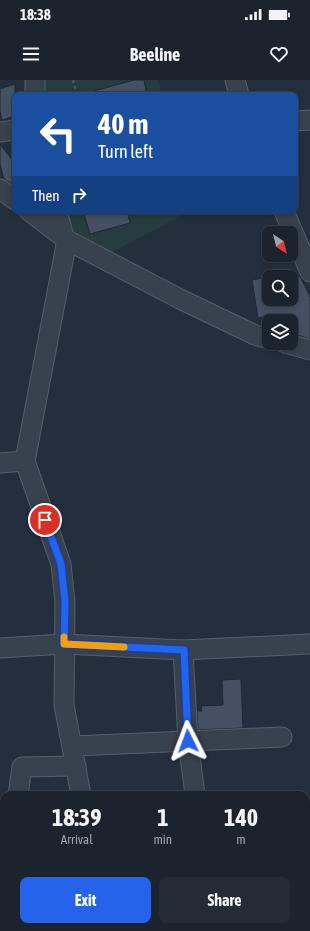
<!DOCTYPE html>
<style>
:root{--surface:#1b232e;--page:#242b36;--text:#f1f3f6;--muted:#a0a4aa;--line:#39404a;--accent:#2563eb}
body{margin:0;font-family:"Asap Condensed",sans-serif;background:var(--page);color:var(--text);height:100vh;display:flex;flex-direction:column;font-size:15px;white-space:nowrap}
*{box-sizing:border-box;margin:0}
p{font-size:13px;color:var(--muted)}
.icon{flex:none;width:22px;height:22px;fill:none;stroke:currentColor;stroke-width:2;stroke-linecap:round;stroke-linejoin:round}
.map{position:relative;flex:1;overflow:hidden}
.sheet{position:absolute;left:0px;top:711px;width:310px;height:140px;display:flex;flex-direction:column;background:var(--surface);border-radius:12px 12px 0 0;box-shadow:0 2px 6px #0003,0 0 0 1px var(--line)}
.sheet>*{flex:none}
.top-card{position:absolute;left:12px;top:12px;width:286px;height:122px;border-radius:8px;box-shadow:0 2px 6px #0003,0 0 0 1px var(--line);background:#1a4fa0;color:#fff;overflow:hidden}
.needle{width:26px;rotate:145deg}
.controls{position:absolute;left:262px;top:146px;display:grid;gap:8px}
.controls a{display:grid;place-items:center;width:36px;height:36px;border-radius:8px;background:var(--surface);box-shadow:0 2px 6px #0003,0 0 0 1px var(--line);font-size:20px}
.pin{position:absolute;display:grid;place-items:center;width:34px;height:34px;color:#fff;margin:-17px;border:2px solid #fff;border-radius:50%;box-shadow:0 1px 4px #0007}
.me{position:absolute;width:44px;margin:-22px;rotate:357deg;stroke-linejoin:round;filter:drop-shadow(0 0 3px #0008)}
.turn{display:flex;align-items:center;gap:14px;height:84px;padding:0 20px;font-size:18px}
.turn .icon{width:52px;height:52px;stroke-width:2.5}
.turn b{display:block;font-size:28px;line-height:34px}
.then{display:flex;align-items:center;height:38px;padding:0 20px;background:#0003;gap:8px;font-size:15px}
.eta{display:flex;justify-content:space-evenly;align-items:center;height:68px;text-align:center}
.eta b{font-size:24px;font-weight:700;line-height:28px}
.action{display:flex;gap:8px;margin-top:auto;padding:8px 20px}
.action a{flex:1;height:46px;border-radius:8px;background:var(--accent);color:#fff;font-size:16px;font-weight:700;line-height:46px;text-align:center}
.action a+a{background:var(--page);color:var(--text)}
.status{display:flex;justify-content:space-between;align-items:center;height:28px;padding:0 20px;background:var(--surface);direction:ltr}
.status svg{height:11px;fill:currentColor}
header{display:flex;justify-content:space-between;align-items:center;height:52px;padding:0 20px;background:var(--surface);font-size:18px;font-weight:700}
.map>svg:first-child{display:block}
</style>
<div class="status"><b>18:38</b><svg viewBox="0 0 49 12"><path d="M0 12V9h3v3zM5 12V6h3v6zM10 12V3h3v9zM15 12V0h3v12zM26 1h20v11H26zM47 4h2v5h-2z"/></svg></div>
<header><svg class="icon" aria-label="menu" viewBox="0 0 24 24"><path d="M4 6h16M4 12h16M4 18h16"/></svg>Beeline<svg class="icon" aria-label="heart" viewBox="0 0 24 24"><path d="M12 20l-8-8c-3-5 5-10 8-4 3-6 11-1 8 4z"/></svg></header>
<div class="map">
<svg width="310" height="851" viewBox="0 0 310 851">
<rect width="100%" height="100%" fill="#242f3e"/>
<!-- green -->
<g fill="#263c3f">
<path d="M39 0H158L162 15H40Z"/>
<path d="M61 131H190L109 174 66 149Z"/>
</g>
<!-- building -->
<g fill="#455162" stroke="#1f2835">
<path d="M134 0H144L147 15H95L94 11Z"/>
<path d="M15 4V36L2 40 0 31V9Z"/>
<path d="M0 64 15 84V106L4 99 0 84Z"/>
<path d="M83 131H127L130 143 90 154Z"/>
<path d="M300 196 310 217V259L291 253V241H284L286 234 258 238 252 200 269 197V219H291V200Z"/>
<path d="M241 599 243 648 198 650 197 631H202L201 626 223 625 222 600Z"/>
</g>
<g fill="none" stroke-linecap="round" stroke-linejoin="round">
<defs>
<g id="minor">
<path d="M35 0V15"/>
<path d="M235 0 239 15"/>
<path d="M295 41 310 40"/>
<path d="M0 52 15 50"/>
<path d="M0 109 15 120"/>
<path d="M29 131 67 160 180 219 255 255 269 259"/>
<path d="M57 131 64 157"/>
<path d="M284 131 310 192"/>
<path d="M67 160 25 381 61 484 65 522 64 625 81 715"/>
<path d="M285 263 310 270"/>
<path d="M0 383 25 381"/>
<path d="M0 568 64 564 183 570 310 564"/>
<path d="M183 570 188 661 195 715"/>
<path d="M73 666 282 657"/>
<path d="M18 715 22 687 76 686"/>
<path d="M0 777 4 769"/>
<path d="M0 803 4 818"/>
<path d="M306 843 310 844"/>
<path d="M12 847 13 851"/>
<path d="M102 847 103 851"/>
<path d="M184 851 186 847"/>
</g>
</defs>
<!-- minor casing -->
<use href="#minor" stroke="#565f6c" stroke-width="21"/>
<!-- path -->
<path stroke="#44595c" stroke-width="2.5" stroke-dasharray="3 3" stroke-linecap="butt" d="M73 0 77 15"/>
<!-- minor -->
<use href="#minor" stroke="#38414e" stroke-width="19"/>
</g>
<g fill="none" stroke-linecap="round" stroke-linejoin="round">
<defs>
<path id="route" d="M45 440 61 484 65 522 64 564 184 570 188 661"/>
</defs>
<!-- route casing -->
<use href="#route" stroke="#184099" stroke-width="10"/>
<!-- route -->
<use href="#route" stroke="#2563eb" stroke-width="7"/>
<!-- slow -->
<path stroke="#f59e0b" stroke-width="7" d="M64 557V564L124 567"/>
</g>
</svg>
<div class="controls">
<a><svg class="needle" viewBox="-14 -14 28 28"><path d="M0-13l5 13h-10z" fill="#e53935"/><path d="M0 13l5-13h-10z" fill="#a0a4aa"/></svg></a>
<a><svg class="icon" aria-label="search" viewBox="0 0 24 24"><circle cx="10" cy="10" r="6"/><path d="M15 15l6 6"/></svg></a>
<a><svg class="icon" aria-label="layers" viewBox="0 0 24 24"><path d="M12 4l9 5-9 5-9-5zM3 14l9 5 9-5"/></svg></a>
</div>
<div class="pin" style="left:45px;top:440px;background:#d93025"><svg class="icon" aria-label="arrive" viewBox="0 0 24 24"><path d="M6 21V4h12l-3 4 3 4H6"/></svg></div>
<svg class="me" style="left:188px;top:661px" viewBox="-20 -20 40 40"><path d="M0-17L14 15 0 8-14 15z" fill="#2563eb" stroke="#fff" stroke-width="4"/></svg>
<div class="top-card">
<div class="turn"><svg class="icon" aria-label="left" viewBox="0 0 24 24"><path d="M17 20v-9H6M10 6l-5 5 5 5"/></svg><div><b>40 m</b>Turn left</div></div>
<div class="then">Then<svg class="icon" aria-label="right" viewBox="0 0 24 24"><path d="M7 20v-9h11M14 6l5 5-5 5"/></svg></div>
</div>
<section class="sheet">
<div class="eta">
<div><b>18:39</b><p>Arrival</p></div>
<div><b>1</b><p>min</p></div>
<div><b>140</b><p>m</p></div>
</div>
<div class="action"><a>Exit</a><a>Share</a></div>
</section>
</div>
